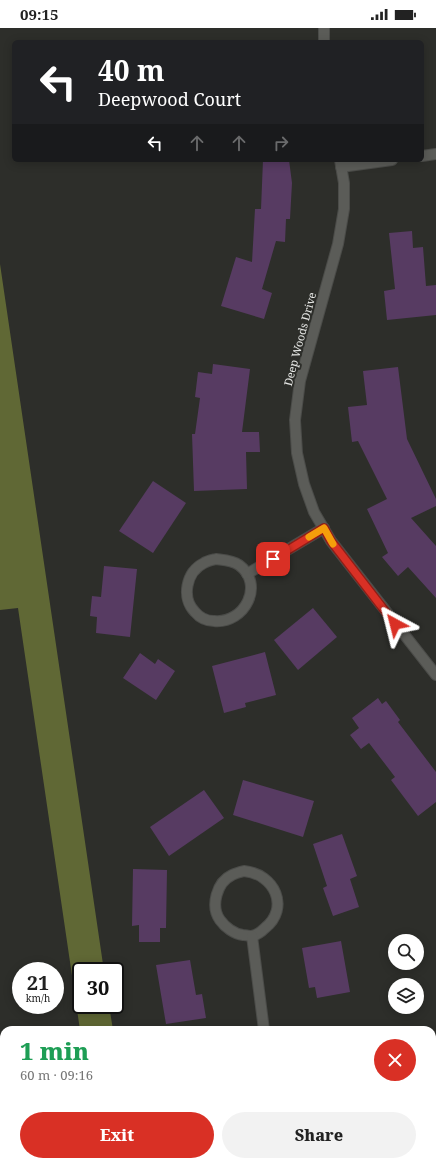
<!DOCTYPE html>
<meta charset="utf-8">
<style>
:root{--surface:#fff;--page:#f2f2f2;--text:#222;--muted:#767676;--accent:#d93025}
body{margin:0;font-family:"Noto Serif",serif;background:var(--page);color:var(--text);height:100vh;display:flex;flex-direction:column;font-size:15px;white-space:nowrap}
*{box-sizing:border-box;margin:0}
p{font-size:13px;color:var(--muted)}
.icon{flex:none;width:22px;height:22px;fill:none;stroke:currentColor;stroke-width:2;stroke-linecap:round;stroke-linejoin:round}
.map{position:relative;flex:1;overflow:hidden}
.panel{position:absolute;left:0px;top:998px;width:436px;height:140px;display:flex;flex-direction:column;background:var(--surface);border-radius:12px 12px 0 0;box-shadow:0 2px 10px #0003}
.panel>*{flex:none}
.guide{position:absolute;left:12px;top:12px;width:412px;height:122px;border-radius:6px;box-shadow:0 2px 10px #0003;background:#202124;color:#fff;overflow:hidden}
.tools{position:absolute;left:388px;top:906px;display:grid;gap:8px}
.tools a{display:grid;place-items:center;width:36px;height:36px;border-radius:50%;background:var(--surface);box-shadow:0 2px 10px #0003;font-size:20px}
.speed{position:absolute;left:12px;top:934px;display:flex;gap:8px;font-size:20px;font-weight:700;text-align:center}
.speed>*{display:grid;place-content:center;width:52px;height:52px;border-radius:50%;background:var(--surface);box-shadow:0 2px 10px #0003;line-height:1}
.speed small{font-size:10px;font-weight:400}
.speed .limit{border:2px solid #111;border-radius:6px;background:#fff;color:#111}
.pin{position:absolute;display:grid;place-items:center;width:34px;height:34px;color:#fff;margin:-17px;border-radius:8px;box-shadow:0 2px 6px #0006}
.me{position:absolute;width:44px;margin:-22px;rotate:322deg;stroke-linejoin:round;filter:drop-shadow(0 0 3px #0008)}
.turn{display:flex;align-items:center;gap:14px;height:84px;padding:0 20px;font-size:18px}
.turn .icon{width:52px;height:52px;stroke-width:2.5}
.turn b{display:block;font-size:28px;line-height:34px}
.lanes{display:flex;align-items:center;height:38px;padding:0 20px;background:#0003;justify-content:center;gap:20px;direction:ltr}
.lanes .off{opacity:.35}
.round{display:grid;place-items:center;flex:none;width:42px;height:42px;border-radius:21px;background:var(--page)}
.head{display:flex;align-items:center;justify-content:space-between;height:68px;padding:0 20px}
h1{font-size:24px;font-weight:800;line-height:30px;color:#1e9e55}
.cta{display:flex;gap:8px;margin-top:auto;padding:8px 20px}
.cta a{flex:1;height:46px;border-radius:24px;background:var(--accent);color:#fff;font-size:16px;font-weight:800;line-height:46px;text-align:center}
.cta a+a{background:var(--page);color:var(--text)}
.status{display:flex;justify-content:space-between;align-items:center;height:28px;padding:0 20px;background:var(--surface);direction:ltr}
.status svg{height:11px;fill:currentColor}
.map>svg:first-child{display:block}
</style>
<div class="status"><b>09:15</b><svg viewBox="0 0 49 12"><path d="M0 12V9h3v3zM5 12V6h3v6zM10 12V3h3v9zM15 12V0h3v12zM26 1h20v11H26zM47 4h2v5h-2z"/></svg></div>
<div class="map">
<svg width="436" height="1138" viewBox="0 0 436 1138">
<rect width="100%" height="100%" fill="#2d2e2a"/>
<!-- forest -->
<path fill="#606835" d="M0 236 104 943H81V977H109L113 1002H80L18 580 0 582Z"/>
<!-- building -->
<g fill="#573b62">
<path d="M263 132H289L292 155 290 191H286L285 214 276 213 262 261 272 265 264 291 221 278 236 229 252 234 255 181H261Z"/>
<path d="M412 203 413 220 423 219 426 258 436 257V287L387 292 384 263 395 261 389 205Z"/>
<path d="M213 336 250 341 242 404H259L260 424H246L247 461 194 463 192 406H195L200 370 195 369 198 344 212 346Z"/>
<path d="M398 339 407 411 436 471V478L411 490 436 518V570L408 539 398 548 382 529 388 525 367 481 387 471 358 413 352 414 348 379 367 377 363 343Z"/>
<path d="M153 453 186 475 153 525 119 503Z"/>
<path d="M104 538 137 541 130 609 96 605 97 589 90 588 92 568 101 569Z"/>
<path d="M313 580 337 609 298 642 274 612Z"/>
<path d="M265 624 276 667 245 675 246 679 224 685 212 638Z"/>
<path d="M140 625 155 636 158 631 175 643 156 672 123 650Z"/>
<path d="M378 670 382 676 386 673 400 692 398 694 436 744V774L418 788 391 752 395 749 369 715 361 721 350 707 359 700 352 690Z"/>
<path d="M243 752 314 773 303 809 233 787Z"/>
<path d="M204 762 224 790 169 828 150 799Z"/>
<path d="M342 806 357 848 350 851 359 879 333 888 323 860 327 858 313 816Z"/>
<path d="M133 841 167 842 166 900H160V914H139V897L132 898Z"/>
<path d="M341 913 350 964 317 970 315 959 309 960 302 920Z"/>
<path d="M190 932 196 967 202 966 206 990 166 996 156 937Z"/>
</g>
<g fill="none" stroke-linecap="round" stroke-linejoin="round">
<defs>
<g id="street">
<path d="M324 14V0"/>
<path d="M422 128 436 126"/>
<path d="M340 132 344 155V181L338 216 300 353 295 392 297 425 304 456 314 484 331 513 436 647"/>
<path d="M341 139 392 132"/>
<path d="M216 531C224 532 232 532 239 537 265 556 245 596 214 593 206 593 200 590 195 584 181 570 186 544 204 535 207 533 212 532 216 531Z"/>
<path d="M247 546 324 500"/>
<path d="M244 843C275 846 290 880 265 900 261 904 257 907 252 908 249 908 245 907 243 907 234 906 225 899 220 892 210 878 217 854 232 847 236 845 240 844 244 843Z"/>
<path d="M252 908 264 1002"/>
<path d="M432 1024 436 1023"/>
<path d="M0 1085 4 1084"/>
<path d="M282 1134 283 1138"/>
</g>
</defs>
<!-- street casing -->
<use href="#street" stroke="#4b4c49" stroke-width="12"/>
<!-- street -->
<use href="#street" stroke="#5b5c58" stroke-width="10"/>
</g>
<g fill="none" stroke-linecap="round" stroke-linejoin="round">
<defs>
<path id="route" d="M273 531 324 500 331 513 395 596"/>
</defs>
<!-- route casing -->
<use href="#route" stroke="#8d1f18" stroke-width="10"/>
<!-- route -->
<use href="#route" stroke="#d93025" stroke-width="7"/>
<!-- slow -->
<path stroke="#f59e0b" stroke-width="7" d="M309 509 324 500 333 516"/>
</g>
<g text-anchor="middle" stroke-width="4" stroke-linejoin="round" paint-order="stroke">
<!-- street labels -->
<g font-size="11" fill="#e5e6e4" stroke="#2d2e2a">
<text transform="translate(300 311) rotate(-75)" y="4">Deep Woods Drive</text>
</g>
</g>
</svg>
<div class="tools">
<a><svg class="icon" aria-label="search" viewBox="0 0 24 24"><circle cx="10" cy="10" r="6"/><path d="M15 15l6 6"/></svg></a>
<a><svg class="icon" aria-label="layers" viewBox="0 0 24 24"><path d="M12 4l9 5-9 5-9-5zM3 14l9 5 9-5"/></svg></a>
</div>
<div class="speed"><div>21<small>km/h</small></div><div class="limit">30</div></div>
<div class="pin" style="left:273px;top:531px;background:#d93025"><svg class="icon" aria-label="arrive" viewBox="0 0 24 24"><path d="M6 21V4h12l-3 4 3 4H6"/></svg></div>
<svg class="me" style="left:395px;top:596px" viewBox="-20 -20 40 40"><path d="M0-17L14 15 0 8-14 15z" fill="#d93025" stroke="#fff" stroke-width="4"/></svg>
<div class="guide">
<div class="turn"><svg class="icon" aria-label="left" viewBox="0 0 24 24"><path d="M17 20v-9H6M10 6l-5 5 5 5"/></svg><div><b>40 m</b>Deepwood Court</div></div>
<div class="lanes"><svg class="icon" aria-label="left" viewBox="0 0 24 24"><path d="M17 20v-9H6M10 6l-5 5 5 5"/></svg><svg class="icon off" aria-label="ahead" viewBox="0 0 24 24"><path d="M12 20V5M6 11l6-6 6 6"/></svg><svg class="icon off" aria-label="ahead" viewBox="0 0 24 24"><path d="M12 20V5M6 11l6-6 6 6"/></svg><svg class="icon off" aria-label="right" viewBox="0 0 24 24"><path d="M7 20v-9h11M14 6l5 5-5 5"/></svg></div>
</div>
<section class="panel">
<div class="head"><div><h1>1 min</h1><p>60 m · 09:16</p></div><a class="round" style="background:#d93025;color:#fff"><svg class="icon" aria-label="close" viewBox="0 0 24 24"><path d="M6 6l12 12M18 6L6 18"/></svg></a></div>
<div class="cta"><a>Exit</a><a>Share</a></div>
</section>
</div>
